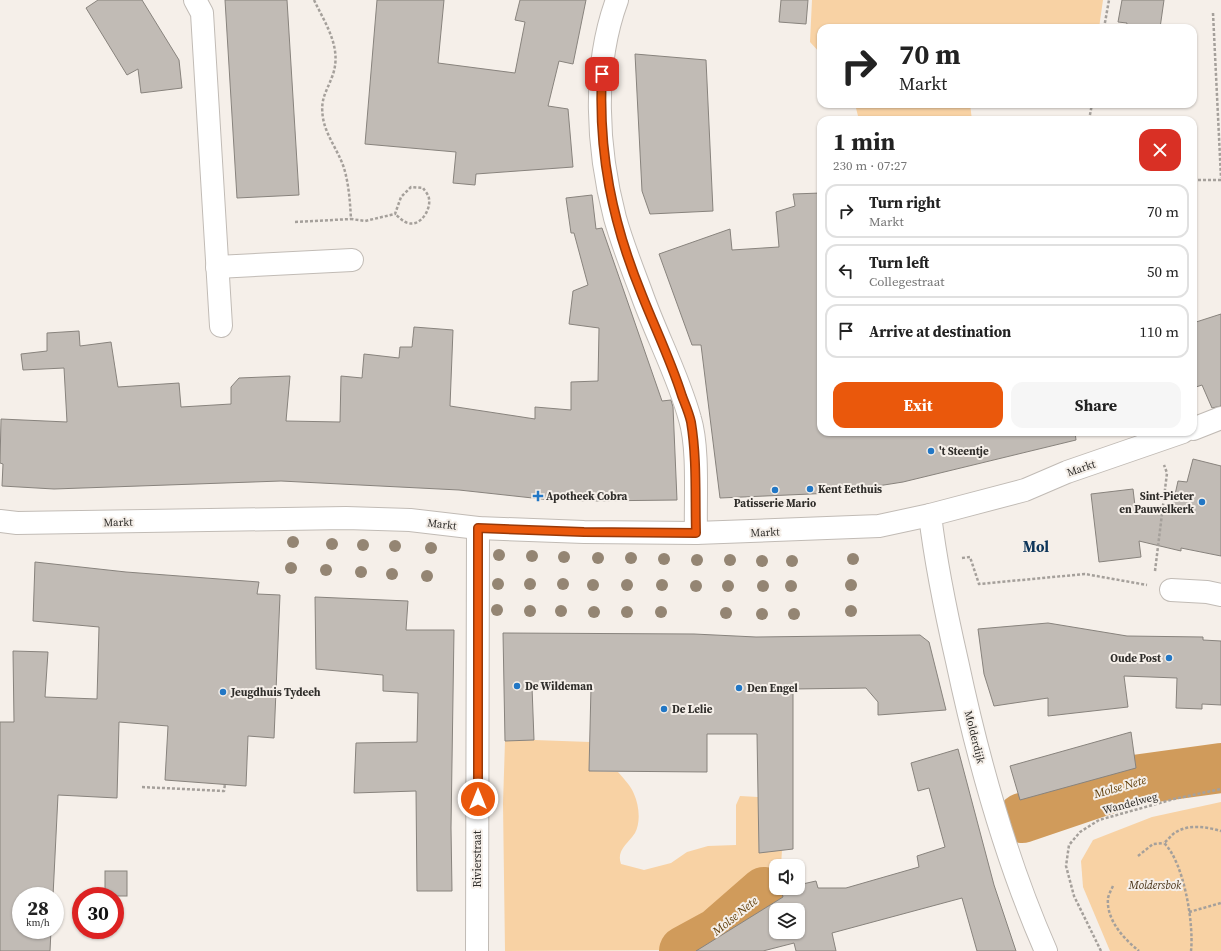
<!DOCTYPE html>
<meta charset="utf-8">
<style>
:root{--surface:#fff;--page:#f6f6f6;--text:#222;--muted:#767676;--line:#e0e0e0;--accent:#ea580c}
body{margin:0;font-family:"Source Serif 4",serif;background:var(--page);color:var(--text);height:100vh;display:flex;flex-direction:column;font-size:15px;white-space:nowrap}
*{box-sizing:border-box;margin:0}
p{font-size:13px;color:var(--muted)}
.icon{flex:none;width:22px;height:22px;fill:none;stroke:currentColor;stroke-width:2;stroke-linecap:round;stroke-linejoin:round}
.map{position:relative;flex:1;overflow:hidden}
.details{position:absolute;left:817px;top:116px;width:380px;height:320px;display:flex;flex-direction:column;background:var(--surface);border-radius:12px;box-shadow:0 1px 3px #0004}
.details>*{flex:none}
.hud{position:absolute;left:817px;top:24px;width:380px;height:84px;border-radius:12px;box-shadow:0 1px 3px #0004;background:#fff;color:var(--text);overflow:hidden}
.tools{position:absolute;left:769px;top:859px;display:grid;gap:8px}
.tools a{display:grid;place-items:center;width:36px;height:36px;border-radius:8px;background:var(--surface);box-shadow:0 1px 3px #0004;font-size:20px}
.speed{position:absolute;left:12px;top:887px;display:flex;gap:8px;font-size:20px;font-weight:700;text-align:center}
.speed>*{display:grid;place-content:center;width:52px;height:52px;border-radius:50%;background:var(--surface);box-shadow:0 1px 3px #0004;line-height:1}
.speed small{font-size:10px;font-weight:400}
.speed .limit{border:6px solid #d22;background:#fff;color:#111}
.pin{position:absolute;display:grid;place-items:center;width:34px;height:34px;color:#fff;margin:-17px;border-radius:8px;box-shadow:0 2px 6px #0006}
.me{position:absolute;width:44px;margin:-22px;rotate:0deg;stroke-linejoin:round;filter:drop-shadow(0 0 3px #0008)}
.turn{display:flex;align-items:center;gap:14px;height:84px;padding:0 16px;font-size:18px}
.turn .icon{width:52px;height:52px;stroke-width:2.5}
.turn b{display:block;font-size:28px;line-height:34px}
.round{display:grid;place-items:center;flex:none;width:42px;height:42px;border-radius:12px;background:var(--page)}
.overview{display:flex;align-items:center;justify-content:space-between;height:68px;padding:0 16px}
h1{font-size:24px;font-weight:700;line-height:30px}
.button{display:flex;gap:8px;margin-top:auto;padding:8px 16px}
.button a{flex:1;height:46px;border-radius:12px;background:var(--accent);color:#fff;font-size:16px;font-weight:700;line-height:46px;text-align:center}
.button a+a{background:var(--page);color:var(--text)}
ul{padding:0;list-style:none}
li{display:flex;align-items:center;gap:12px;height:54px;margin:0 8px 6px;padding:0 8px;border:2px solid var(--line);border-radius:12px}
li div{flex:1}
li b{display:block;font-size:15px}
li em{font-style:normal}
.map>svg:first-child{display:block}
</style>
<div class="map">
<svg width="1221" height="951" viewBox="0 0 1221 951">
<rect width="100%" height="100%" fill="#f5efe9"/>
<!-- green -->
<g fill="#f8d2a4">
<path d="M812 0H1103L1099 28H821V54L810 42Z"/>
<path d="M855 104H970L972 120H859Z"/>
<path d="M534 740 590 742 589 771 618 772C623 778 631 786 634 794 639 805 641 822 635 833 628 844 616 850 621 864L644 870 671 863 687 852 708 846 736 845V805L740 796 758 797 759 853 782 850 781 866H776V882L754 889 715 924 671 950 505 951 503 804 505 741Z"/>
<path d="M1221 802V951H1110L1083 887 1081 861 1093 840 1152 817Z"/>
</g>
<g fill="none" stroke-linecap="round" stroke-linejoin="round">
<!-- river -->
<g stroke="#d09b5b" stroke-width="50">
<path d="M1022 818 1134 780 1221 768"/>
<path d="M684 951 717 933 764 892"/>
</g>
</g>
<!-- building -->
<g fill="#c1bbb5" stroke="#88837d" fill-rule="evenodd">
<path d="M98 0H142L179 60 182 88 141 93 138 69 127 75 86 8Z"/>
<path d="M225 0H287L299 195 237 198Z"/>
<path d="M377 0H444L438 63 515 73 525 22 515 20 520 0H586L573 64 559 61 548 106 568 109 573 167 476 174 475 185 453 183 456 152 365 144Z"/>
<path d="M781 0H808L806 24 779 22Z"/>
<path d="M1122 0H1164L1160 28H1126L1127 23 1118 22Z"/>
<path d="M635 54 706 60 713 211 650 214 642 191Z"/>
<path d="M821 193V432H1075L1076 440 903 482 833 493 720 498 701 345H692L659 254 730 229 732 250 779 247 776 212 795 206 793 194Z"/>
<path d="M592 195 596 229 602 228 662 401 671 400 673 407 677 500 591 501 551 500 459 490 281 481 54 489 2 486 3 464 0 463 1 419 67 422 64 368 23 370 21 354 47 351V333L79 331 80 346 111 342 118 387 179 383 181 407 231 404V387L239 378 290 376 286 421 340 422 341 376 362 378 364 354 399 358 400 347H412L414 327 453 330 450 406 535 419V407L571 410V382L598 381 599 328 569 324 573 291 588 285 574 233H571L566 198Z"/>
<path d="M1221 314V406L1212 408 1202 385 1193 388V323Z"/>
<path d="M1193 459 1221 466V556L1181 548V551L1139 541 1141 557 1099 562 1091 494 1133 489 1135 506 1171 513 1178 481 1187 482Z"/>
<path d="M35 562 126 572 259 582 257 594 280 595 274 738 248 736 246 786 165 780 168 726 119 722 117 798 58 795 53 896H21V930H51L50 951H0V722H14L13 651 48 652 45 697 97 699 99 627 33 621Z"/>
<path d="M315 597 408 601 406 630H454L451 828 452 891H417L416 791 354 793 356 743 417 742 418 693 383 691V675L316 669Z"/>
<path d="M1048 623 1127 636 1203 637V640L1221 641V705L1202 704V709L1176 708 1177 678 1124 676 1128 707 1048 716V698L994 706 984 674 978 629Z"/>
<path d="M503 633 694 634 756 637 920 635 929 642 946 710 878 715V702L866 688 793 689V849L759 853 757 734H707V772L589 771 591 687H532L534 740 505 741Z"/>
<path d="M1131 732 1136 768 1020 800 1010 766Z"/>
<path d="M958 749 994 885 1016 951H977L962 898 832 933 836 951H796L794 943 763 951H696L783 897 781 889 798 888V885L816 881 818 888H846L919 867 917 856 945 847 929 788 918 791 911 763ZM776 910H798V932H776Z"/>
<rect x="105" y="871" width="22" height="25"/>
</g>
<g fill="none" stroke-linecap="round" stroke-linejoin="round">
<defs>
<g id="minor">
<path d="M195 0 202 13 221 326"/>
<path d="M617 0C592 68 597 149 615 218 622 243 632 268 641 292 656 335 678 375 690 419 699 449 695 501 696 533"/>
<path d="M217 267 352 260"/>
<path d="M0 521 17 523 346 518 410 520 478 528 584 532 696 533 879 526 930 515"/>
<path d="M1171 590 1207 592 1221 595"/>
<path d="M477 951 478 528"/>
</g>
<g id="major">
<path d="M1193 429 1221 418"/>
<path d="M1046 951C1005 858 978 760 957 661 946 613 936 565 930 515L1025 490 1067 472 1183 432"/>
</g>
</defs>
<!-- minor casing -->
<use href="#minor" stroke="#c1bbb5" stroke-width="24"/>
<!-- major casing -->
<use href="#major" stroke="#c1bbb5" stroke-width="24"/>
<!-- path -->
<g stroke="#a5a09b" stroke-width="2.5" stroke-dasharray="3 2" stroke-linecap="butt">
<path d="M314 0C326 25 343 49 332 77 326 93 320 99 323 118 326 136 338 150 344 168 349 185 350 202 351 219L365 221 395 214 401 197 411 187 423 188C425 191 429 195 429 199 431 210 420 227 408 223 403 222 399 217 395 214"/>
<path d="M1213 13 1221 178"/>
<path d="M1104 28 1109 0"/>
<path d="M1089 120 1092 104"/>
<path d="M1193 180H1221"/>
<path d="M295 222 351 219"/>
<path d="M962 558 970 557 979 584 1085 574 1147 585"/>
<path d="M1155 571 1167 473 1164 465"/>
<path d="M142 787 224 791 225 784"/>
<path d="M1138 856 1153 844 1164 843"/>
<path d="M1113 886C1111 890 1109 894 1108 898 1106 920 1124 939 1139 951"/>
<path d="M1189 912 1221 903"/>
<path d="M1101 951 1074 896 1066 866 1069 845 1080 832 1099 820 1174 799 1221 789"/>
<path d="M1191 951C1194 924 1184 862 1164 843 1168 840 1172 834 1176 832 1189 824 1207 827 1221 831"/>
</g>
<!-- minor -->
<use href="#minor" stroke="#fff" stroke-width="22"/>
<!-- major -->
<use href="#major" stroke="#fff" stroke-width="22"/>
</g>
<!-- trees -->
<g fill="#948573">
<circle cx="293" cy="542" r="6"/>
<circle cx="332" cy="544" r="6"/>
<circle cx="363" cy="545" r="6"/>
<circle cx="395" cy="546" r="6"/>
<circle cx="431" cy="548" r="6"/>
<circle cx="499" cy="555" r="6"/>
<circle cx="532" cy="556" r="6"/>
<circle cx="564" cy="557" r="6"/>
<circle cx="598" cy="558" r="6"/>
<circle cx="631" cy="558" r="6"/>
<circle cx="664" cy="559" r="6"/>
<circle cx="853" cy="559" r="6"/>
<circle cx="697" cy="560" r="6"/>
<circle cx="730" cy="560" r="6"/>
<circle cx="762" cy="561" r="6"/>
<circle cx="792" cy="561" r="6"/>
<circle cx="291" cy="568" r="6"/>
<circle cx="326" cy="570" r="6"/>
<circle cx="361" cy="572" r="6"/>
<circle cx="392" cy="574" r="6"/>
<circle cx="427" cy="576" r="6"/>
<circle cx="498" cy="584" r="6"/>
<circle cx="530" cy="584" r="6"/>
<circle cx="563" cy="584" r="6"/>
<circle cx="593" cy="585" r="6"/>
<circle cx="627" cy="585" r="6"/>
<circle cx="662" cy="585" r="6"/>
<circle cx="851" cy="585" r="6"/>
<circle cx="696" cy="586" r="6"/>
<circle cx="728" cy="586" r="6"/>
<circle cx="763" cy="586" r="6"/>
<circle cx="791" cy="586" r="6"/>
<circle cx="497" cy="610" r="6"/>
<circle cx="530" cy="611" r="6"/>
<circle cx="561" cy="611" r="6"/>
<circle cx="851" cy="611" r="6"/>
<circle cx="594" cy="612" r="6"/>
<circle cx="627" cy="612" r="6"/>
<circle cx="661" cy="612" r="6"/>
<circle cx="726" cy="613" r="6"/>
<circle cx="762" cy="614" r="6"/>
<circle cx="794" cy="614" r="6"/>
</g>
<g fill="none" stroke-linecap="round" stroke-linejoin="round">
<defs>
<path id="route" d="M478 799V528L584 532 696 533C695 496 697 458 691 422 689 413 685 404 682 396 671 361 655 328 642 295 612 222 598 152 602 74"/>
</defs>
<!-- route casing -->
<use href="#route" stroke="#983908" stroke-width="10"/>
<!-- route -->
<use href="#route" stroke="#ea580c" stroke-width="7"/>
</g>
<!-- markers -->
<g fill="#2277c5" stroke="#f5efe9" stroke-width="1.5">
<circle cx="931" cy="451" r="4"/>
<circle cx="810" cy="489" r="4"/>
<circle cx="775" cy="490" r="4"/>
<path d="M536 490h4v4h4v4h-4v4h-4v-4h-4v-4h4z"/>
<circle cx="1202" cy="502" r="4"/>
<circle cx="1169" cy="658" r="4"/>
<circle cx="517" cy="686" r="4"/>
<circle cx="739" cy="688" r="4"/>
<circle cx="223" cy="692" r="4"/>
<circle cx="664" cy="709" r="4"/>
</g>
<g text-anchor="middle" stroke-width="4" stroke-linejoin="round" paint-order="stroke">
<!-- poi labels -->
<g font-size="11" font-weight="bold" fill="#2f2d2a" stroke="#f5efe9" text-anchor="start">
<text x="939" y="455">'t Steentje</text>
<text x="818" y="493">Kent Eethuis</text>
<text x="546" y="500">Apotheek Cobra</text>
<text x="1194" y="500" text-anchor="end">Sint-Pieter<tspan x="1194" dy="13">en Pauwelkerk</tspan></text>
<text x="775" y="507" text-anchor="middle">Patisserie Mario</text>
<text x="1161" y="662" text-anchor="end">Oude Post</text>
<text x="525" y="690">De Wildeman</text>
<text x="747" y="692">Den Engel</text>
<text x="231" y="696">Jeugdhuis Tydeeh</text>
<text x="672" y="713">De Lelie</text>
</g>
<!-- street labels -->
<g font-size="11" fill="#2f2d2a" stroke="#f5efe9">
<text transform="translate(1081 468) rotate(-19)" y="4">Markt</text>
<text transform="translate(118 522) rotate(-1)" y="4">Markt</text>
<text transform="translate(442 524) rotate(7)" y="4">Markt</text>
<text transform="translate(765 532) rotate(-2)" y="4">Markt</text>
<text transform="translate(975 737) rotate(76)" y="4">Molderdijk</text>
<text transform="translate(1130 803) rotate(-15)" y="4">Wandelweg</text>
<text transform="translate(477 859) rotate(-90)" y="4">Rivierstraat</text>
</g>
<!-- park labels -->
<g font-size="11" font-style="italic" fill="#452f13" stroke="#f5efe9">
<text x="1155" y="889">Moldersbok</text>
</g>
<!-- water labels -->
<g font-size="12" font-style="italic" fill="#623f0a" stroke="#f5efe9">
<text transform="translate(1120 787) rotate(-16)" y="4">Molse Nete</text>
<text transform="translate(735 916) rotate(-39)" y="4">Molse Nete</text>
</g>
<!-- district labels -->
<g font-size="15" font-weight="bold" fill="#0c3459" stroke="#f5efe9">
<text x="1036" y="552">Mol</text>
</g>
</g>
</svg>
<div class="tools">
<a><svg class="icon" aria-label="sound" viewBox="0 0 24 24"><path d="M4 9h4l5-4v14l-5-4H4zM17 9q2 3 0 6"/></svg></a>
<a><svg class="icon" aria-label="layers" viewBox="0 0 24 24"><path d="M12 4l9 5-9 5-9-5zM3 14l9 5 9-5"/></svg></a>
</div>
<div class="speed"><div>28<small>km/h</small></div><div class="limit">30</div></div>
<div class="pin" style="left:602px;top:74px;background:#d93025"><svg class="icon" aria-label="arrive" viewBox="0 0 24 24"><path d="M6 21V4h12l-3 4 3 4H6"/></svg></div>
<svg class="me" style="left:478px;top:799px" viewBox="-20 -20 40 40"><circle r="17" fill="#ea580c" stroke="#fff" stroke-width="3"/><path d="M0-11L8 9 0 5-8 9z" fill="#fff"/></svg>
<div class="hud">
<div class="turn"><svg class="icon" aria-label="right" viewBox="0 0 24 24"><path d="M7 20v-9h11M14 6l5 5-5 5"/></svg><div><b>70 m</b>Markt</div></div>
</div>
<section class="details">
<div class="overview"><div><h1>1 min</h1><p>230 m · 07:27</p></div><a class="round" style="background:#d93025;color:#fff"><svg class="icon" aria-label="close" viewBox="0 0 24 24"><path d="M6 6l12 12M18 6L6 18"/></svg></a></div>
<ul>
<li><svg class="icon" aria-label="right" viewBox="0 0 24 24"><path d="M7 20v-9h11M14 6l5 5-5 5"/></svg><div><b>Turn right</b><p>Markt</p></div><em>70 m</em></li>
<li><svg class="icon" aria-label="left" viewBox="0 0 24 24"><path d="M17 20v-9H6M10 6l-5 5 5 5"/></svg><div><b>Turn left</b><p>Collegestraat</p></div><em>50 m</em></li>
<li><svg class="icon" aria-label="arrive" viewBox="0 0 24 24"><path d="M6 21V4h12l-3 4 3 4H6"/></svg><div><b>Arrive at destination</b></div><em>110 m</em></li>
</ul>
<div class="button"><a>Exit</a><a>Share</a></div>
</section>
</div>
